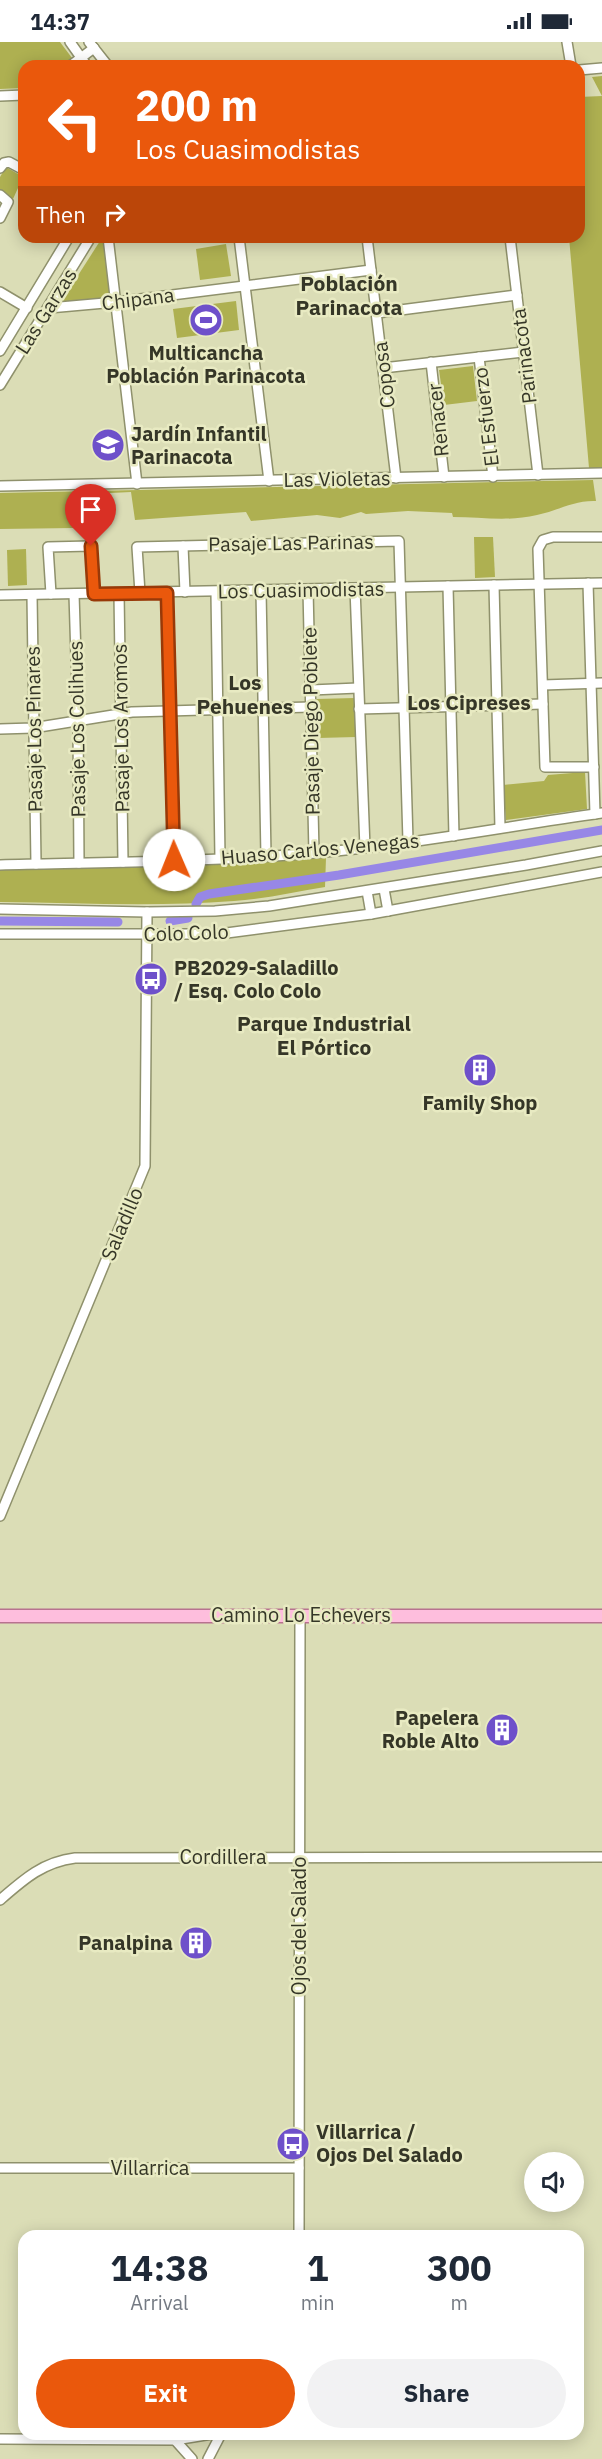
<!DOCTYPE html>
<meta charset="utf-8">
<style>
:root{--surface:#fff;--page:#f2f2f3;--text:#1f2937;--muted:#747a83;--accent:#ea580c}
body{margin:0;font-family:"IBM Plex Sans",sans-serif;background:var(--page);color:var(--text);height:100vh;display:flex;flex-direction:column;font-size:22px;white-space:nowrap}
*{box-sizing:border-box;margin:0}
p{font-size:20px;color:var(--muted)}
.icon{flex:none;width:33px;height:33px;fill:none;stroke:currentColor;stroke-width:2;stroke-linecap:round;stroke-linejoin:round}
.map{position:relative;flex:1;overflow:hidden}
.drawer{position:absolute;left:18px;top:2188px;width:566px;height:210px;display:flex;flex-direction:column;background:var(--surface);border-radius:18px;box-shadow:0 3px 15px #0003}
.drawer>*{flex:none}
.banner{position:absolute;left:18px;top:18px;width:567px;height:183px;border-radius:18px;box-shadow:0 3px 15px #0003;background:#ea580c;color:#fff;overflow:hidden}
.buttons{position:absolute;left:524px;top:2110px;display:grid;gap:12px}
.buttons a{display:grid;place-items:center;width:60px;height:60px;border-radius:50%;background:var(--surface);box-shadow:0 3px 15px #0003;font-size:30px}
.pin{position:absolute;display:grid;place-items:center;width:51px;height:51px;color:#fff;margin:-62px -26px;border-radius:50% 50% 50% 0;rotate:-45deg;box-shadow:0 0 6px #0007}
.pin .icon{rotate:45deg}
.me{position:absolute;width:66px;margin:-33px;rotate:359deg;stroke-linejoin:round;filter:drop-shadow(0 0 4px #0008)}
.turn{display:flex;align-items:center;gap:21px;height:126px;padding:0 18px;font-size:27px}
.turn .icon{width:78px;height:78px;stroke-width:2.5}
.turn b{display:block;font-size:42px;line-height:51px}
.then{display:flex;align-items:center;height:57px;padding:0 18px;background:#0003;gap:12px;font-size:22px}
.eta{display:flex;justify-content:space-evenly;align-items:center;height:102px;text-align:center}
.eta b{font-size:36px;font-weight:800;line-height:42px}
.primary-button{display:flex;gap:12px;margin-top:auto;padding:12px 18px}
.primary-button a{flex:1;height:69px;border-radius:36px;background:var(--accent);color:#fff;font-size:24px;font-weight:800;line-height:69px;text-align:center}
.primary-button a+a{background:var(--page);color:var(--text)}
.status{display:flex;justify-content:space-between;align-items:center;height:42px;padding:0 30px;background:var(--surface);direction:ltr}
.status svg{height:16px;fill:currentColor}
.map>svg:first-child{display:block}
</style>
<div class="status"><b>14:37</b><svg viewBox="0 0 49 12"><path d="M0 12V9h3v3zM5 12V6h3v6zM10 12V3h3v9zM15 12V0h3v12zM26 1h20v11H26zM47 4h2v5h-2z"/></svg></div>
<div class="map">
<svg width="602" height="2417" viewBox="0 0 602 2417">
<rect width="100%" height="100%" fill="#dbddb6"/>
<!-- green -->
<g fill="#aeb051">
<path d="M0 0H60L72 16 60 24H24V46L0 47Z"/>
<path d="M602 34V426H589L569 195H579V55L602 54 592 35Z"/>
<path d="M6 125 23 135 13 157 0 149V135Z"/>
<path d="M100 199 105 202 113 258 65 264 61 260Z"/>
<path d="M226 202 231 234 200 238 196 207Z"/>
<path d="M236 259 239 288 177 296 173 267Z"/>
<path d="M473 324 477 359 444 363 439 328Z"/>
<path d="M593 438 596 459C574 458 557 469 537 473 508 480 481 475 453 475L452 471 408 469 366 472 361 470 340 476 317 473 251 479 246 470 135 478 131 450 70 453 74 486 0 487V451Z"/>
<path d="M474 495H493L495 535 475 536Z"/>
<path d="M26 507 27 543 8 544 7 508Z"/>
<path d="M355 656 356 695 318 696 316 657Z"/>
<path d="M585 730 587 767 506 778 503 743 544 739 548 733Z"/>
<path d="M326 816 325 845C295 850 265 857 234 859 157 865 78 861 0 860V826Z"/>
</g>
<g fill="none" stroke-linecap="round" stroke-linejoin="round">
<!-- canal -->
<g stroke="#9787e6" stroke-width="9">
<path d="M196 862 200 855 209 852 339 833 602 788"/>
<path d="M0 879 118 880"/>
<path d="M170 879 188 876"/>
</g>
<defs>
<g id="minor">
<path d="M70 0 87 24"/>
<path d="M89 0 108 24"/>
<path d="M567 0 571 24"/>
<path d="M70 24 94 6"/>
<path d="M579 28 602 26"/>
<path d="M0 54 24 53"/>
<path d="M0 126 4 121 9 120 24 128"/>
<path d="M0 153 8 160 0 176"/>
<path d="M108 195 137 442"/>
<path d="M239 195 269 439"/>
<path d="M367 195 396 436"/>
<path d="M510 195 538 433"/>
<path d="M0 250 27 266"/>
<path d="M49 266 116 260 371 228"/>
<path d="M377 271 517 253"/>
<path d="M0 309 69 195"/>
<path d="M479 315 493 435"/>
<path d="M431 320 444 435"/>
<path d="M383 326 523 310"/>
<path d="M0 343 91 195"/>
<path d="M0 444 602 431"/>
<path d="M183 504 185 550"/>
<path d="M588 541 595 772"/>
<path d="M494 543 500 786"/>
<path d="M448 544 454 794"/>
<path d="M355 546 365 806"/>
<path d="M308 547 314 811"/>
<path d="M261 549 266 814"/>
<path d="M216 550 220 816"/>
<path d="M119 551 123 820"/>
<path d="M140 551 137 505 399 499 408 799"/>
<path d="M167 551 174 818"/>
<path d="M51 552 48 505 91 504 94 552"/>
<path d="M74 552 78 679 79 821"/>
<path d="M0 553 602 541"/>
<path d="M32 553 36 822"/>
<path d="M543 643 602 641"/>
<path d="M311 648 358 646"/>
<path d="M359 667 543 662"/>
<path d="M0 687 33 686 132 670 311 665"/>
<path d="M594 725H545L538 507 543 498 553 495H602"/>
<path d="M0 823C121 820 243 820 364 806 443 797 523 782 602 771"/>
<path d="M384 847 388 869"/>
<path d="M367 849 371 872"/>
<path d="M0 867 147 870 215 869 269 864 526 823 602 809"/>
<path d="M0 892H219L371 872 602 830"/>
<path d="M0 1474 145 1124 147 870"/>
<path d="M0 1858C24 1837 43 1820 75 1816L602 1815"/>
<path d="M0 2126H299"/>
<path d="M299 2194 300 1573"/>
<path d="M0 2397 175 2398 212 2392"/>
<path d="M175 2398 192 2417"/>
<path d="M208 2417 221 2392"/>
</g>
<path id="major" d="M0 1574H602"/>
</defs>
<!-- minor casing -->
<use href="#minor" stroke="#8f916c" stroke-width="12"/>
<!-- major casing -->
<use href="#major" stroke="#b8728f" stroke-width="15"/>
<!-- minor -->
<use href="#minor" stroke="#fff" stroke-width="9"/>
<!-- major -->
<use href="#major" stroke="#febedd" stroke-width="12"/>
</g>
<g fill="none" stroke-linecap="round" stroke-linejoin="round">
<defs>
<path id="route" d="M91 504 94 552 167 551 174 818"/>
</defs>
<!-- route casing -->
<use href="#route" stroke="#983908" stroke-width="15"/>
<!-- route -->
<use href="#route" stroke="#ea580c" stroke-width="10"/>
</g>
<!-- icons -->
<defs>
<symbol id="stadium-disc" viewBox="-11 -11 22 22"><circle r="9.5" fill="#6e50ca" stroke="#e8eac2"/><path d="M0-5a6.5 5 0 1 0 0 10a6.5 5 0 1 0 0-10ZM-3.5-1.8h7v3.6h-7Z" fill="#fff"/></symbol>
<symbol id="school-disc" viewBox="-11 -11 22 22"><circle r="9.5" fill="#6e50ca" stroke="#e8eac2"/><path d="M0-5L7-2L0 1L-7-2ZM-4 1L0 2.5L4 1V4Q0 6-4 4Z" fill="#fff"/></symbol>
<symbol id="bus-disc" viewBox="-11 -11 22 22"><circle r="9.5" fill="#6e50ca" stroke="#e8eac2"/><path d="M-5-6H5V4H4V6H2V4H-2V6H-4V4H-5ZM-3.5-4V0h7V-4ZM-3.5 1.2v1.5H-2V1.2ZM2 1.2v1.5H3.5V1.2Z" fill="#fff"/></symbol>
<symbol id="building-disc" viewBox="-11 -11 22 22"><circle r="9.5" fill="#6e50ca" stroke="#e8eac2"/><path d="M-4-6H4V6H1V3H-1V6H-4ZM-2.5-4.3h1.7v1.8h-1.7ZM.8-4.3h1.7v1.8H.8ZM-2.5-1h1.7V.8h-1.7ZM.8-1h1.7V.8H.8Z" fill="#fff"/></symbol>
</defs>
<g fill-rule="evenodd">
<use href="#stadium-disc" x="187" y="259" width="38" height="38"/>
<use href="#school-disc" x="89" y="384" width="38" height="38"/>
<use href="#bus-disc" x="132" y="918" width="38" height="38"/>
<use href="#building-disc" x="461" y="1009" width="38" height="38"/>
<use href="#building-disc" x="483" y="1669" width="38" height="38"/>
<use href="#building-disc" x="177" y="1882" width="38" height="38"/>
<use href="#bus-disc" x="274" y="2083" width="38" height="38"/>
</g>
<g text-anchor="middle" stroke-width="5" stroke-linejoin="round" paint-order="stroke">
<!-- street labels -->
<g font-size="20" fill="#353627" stroke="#e8eac2">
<text transform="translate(138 257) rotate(-7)" y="7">Chipana</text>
<text transform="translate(46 269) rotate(-58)" y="7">Las Garzas</text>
<text transform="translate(524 314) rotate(-97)" y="7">Parinacota</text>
<text transform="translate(384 333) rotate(-97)" y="7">Coposa</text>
<text transform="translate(486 375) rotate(-97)" y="7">El Esfuerzo</text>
<text transform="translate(438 378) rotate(-96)" y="7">Renacer</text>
<text transform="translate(337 437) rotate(-1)" y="7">Las Violetas</text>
<text transform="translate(291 501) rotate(-1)" y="7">Pasaje Las Parinas</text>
<text transform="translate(301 548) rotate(-1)" y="7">Los Cuasimodistas</text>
<text transform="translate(311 679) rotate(-91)" y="7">Pasaje Diego Poblete</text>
<text transform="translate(121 686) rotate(-91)" y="7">Pasaje Los Aromos</text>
<text transform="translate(34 687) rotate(-91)" y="7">Pasaje Los Pinares</text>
<text transform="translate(77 687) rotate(-91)" y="7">Pasaje Los Colihues</text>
<text transform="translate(320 807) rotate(-5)" y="7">Huaso Carlos Venegas</text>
<text transform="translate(186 891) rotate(-2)" y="7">Colo Colo</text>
<text transform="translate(122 1182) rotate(-67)" y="7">Saladillo</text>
<text x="301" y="1580">Camino Lo Echevers</text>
<text x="223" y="1822">Cordillera</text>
<text transform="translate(299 1884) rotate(-90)" y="7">Ojos del Salado</text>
<text x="150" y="2133">Villarrica</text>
</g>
<!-- poi labels -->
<g font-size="20" font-weight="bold" fill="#353627" stroke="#e8eac2" text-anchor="start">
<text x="206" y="318" text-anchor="middle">Multicancha<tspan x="206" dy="23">Población Parinacota</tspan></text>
<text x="131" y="399">Jardín Infantil<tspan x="131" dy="23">Parinacota</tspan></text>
<text x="174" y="933">PB2029-Saladillo<tspan x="174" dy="23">/ Esq. Colo Colo</tspan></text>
<text x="480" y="1068" text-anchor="middle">Family Shop</text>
<text x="479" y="1683" text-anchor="end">Papelera<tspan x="479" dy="23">Roble Alto</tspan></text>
<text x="173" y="1908" text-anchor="end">Panalpina</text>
<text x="316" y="2097">Villarrica /<tspan x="316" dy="23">Ojos Del Salado</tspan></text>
</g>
<!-- neighbourhood labels -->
<g font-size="21" font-weight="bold" fill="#353627" stroke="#e8eac2">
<text x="349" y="249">Población<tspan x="349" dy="24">Parinacota</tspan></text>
<text x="245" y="648">Los<tspan x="245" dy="24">Pehuenes</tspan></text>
<text x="469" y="668">Los Cipreses</text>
<text x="324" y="989">Parque Industrial<tspan x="324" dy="24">El Pórtico</tspan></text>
</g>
</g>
</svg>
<div class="buttons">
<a><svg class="icon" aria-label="sound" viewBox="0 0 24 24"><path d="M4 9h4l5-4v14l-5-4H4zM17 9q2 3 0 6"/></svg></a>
</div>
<div class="pin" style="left:91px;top:504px;background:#d93025"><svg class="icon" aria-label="arrive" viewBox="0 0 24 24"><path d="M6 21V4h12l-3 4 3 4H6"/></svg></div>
<svg class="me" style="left:174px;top:818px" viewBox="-20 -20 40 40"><circle r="19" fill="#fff"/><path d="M0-13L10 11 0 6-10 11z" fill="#ea580c"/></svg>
<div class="banner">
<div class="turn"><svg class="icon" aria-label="left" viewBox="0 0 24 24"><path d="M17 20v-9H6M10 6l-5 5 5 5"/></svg><div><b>200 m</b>Los Cuasimodistas</div></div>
<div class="then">Then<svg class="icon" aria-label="right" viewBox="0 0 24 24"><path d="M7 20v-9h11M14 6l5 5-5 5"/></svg></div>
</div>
<section class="drawer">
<div class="eta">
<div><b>14:38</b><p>Arrival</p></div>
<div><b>1</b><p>min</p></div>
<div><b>300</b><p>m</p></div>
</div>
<div class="primary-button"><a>Exit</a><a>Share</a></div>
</section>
</div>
